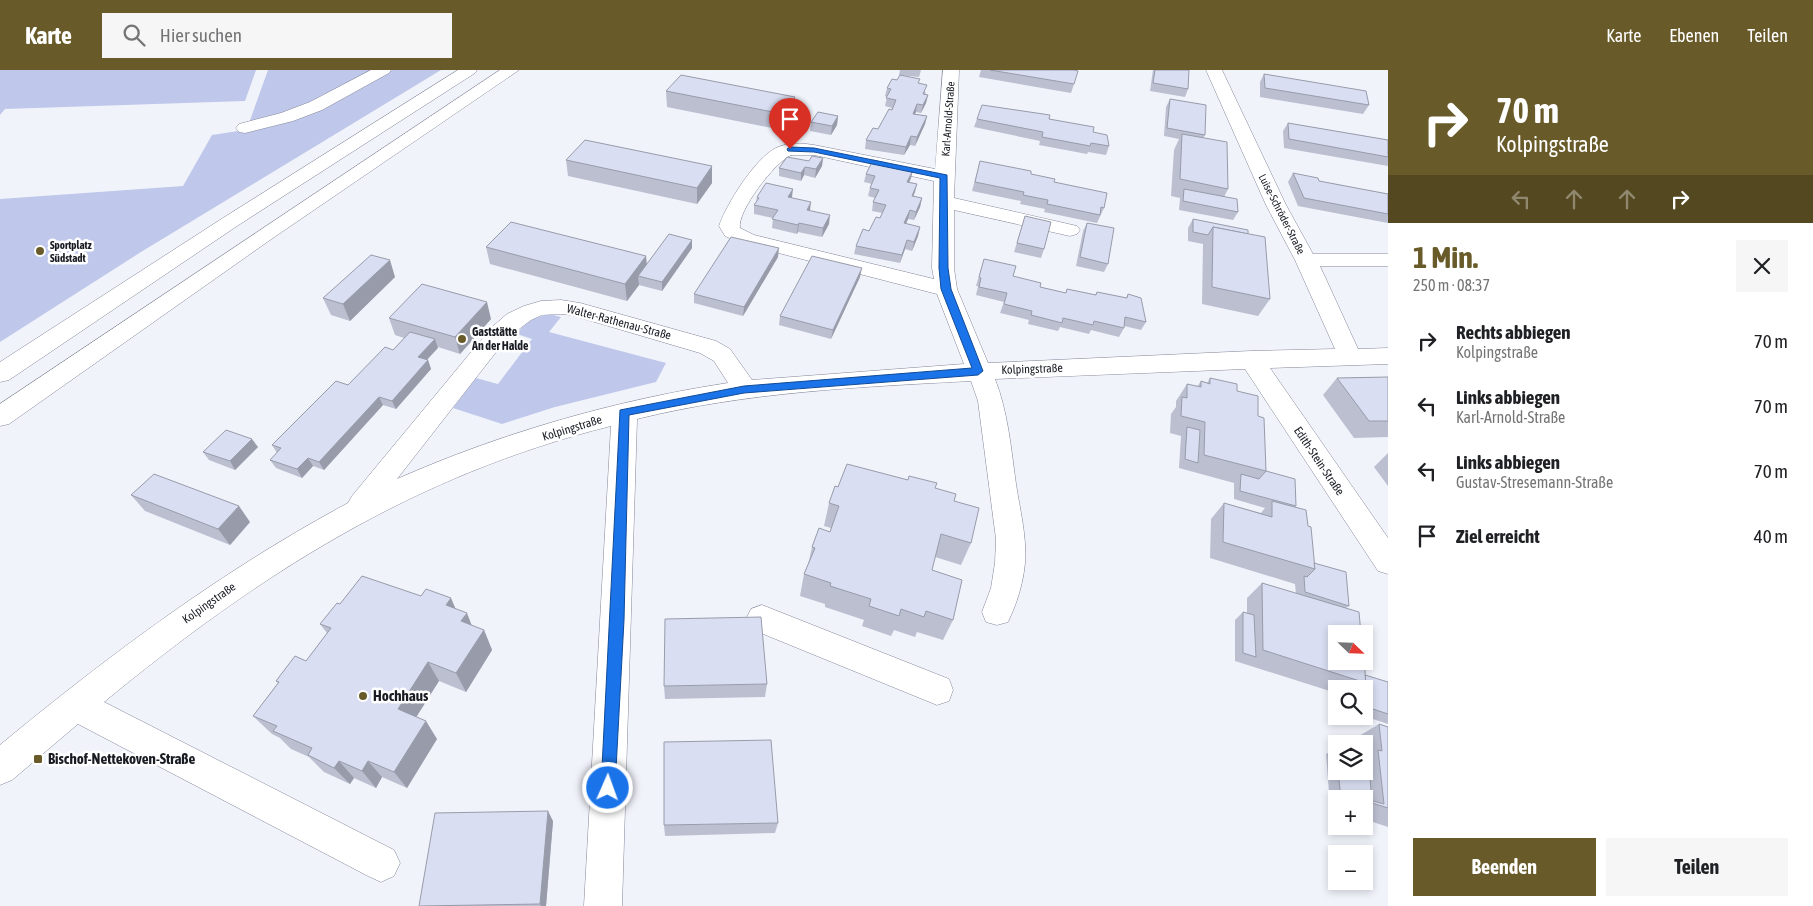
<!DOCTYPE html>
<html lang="de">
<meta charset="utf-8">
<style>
:root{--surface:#fff;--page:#f6f6f6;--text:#202124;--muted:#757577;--accent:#695b29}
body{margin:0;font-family:"Asap Condensed",sans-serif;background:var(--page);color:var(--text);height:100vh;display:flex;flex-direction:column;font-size:19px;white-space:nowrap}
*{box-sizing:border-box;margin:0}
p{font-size:16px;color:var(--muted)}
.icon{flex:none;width:28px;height:28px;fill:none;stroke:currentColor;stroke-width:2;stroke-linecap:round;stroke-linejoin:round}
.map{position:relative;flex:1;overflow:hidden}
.drawer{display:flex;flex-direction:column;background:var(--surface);width:425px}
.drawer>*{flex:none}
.banner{background:#695b29;color:#fff;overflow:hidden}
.needle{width:32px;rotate:113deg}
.controls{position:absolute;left:1328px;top:555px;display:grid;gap:10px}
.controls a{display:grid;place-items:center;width:45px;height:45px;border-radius:0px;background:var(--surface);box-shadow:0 2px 8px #0003;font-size:25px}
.pin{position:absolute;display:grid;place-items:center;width:42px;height:42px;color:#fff;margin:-51px -21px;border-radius:50% 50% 50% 0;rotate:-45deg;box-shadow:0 0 5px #0007}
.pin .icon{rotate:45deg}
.me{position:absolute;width:55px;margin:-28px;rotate:2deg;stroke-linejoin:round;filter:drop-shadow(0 0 4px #0008)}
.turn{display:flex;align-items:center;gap:18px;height:105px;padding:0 25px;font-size:22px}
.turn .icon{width:65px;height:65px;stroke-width:2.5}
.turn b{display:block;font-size:35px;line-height:42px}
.lanes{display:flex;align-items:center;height:48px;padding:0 25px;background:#0003;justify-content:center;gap:25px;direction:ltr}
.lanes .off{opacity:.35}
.round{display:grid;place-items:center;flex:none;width:52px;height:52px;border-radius:0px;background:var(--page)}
.head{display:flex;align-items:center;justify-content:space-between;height:85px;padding:0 25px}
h1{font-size:30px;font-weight:700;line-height:38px;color:var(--accent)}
.primary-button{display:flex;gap:10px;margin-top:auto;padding:10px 25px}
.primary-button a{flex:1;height:58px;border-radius:0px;background:var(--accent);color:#fff;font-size:20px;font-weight:700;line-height:58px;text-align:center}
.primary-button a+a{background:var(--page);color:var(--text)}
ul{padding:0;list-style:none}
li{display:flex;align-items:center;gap:15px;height:65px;padding:0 25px}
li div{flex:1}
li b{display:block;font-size:19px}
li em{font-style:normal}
header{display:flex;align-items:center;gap:30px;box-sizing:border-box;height:70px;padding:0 25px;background:var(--accent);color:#fff}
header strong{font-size:24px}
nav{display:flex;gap:28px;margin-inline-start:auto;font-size:18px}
.search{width:350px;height:45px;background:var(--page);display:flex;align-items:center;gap:12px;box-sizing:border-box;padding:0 18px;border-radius:0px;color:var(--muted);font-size:19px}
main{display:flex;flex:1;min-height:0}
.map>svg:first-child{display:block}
</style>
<header>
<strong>Karte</strong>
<div class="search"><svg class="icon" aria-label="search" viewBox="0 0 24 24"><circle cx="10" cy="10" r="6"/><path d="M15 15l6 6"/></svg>Hier suchen</div>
<nav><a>Karte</a><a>Ebenen</a><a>Teilen</a></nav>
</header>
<main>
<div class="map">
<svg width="1388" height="836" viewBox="0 0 1388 836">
<rect width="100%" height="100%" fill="#f1f3fb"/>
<!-- green -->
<g fill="#bfc8ea">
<path d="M0 0H256L245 31 5 39 0 45Z"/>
<path d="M268 0H375L302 38 249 53Z"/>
<path d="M386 0H441L141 182 0 272V129L183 116 212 65 245 60Z"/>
<path d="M549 244 561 247 549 262 666 293 656 312 555 337 502 354 453 338 476 308 498 314 532 269 517 264C526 251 534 248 549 244Z"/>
</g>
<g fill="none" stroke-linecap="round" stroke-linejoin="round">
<defs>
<g id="minor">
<path d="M371 0H391L389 3 322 40 293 51 245 63 239 62 236 58 239 54 281 43 310 32Z"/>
<path d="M943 0H959L954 128 1077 156 1080 160 1077 164 1070 166 954 140V198L957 219 988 293 1251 281 1335 279 1295 190 1266 135 1206 0H1222L1286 135 1313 184H1388V196H1320L1358 279 1388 278V294L1270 298 1388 468V504L1378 501 1245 299 995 309C1008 342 1011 378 1016 414 1020 440 1027 467 1025 493 1023 514 1017 533 1008 552L997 555 986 552 982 542 991 518 995 493 996 469 978 331 971 311C859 317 746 322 637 349L622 836H584L611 356C414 405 258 505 104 632L394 780 400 793 394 806 381 812 368 806 78 654 12 710 0 715V675C109 585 223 500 348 433L352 426 491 258 507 244 524 236 541 231 561 230 580 233 716 271 730 279 752 310 964 294 937 224 740 173 725 166 719 156C726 135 755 88 776 78 788 72 801 73 814 75L935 99ZM791 85H814L934 111 932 198 934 209 754 165 740 158C737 141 775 92 791 85ZM561 244 571 245 700 283 714 291 728 313C616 330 501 363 397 409L507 268 531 250 542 245Z"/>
<path d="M762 535 949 609 953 620 949 631 937 635 751 559 746 549 751 539Z"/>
</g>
<g id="highway">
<path d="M458 0H477L475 3 237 156 9 310 0 312V292L223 148Z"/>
<path d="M500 0H519L270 170 9 354 0 356V334Z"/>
</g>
</defs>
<!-- minor casing -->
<use href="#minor" stroke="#828698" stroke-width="1"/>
<!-- highway casing -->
<use href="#highway" stroke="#828698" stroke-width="1"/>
<!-- minor -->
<use href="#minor" fill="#fff" fill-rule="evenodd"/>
<!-- highway -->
<use href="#highway" fill="#fff" fill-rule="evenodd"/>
</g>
<!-- wall -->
<g fill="#bbbfd0">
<path d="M900 0H921L919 7 899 5Z"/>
<path d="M981 0H1074V14L1071 23 979 7Z"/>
<path d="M1153 0H1189L1188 19 1185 27 1150 21Z"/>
<path d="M1264 4 1369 35 1363 44 1260 27V12Z"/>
<path d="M919 13 926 23 925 24 928 25 926 33 921 43 916 42 915 44 927 46 925 54 915 76 910 75 904 85 865 79 866 70 878 59 892 38 885 36 887 27 885 26 887 18Z"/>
<path d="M666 21 795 27 793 43 782 60 667 37Z"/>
<path d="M1170 29 1205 65 1203 68 1228 119 1224 127 1238 142 1233 150 1179 140 1180 128 1171 126 1174 80 1179 69 1164 66 1166 37Z"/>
<path d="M838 46 837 55 831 65 810 61 811 52Z"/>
<path d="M977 49H1049L1093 62 1109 76 1106 85 1088 82 1087 84 1039 75 1040 71 974 57Z"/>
<path d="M1288 53 1388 70V96L1284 78 1283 61Z"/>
<path d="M823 88 822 96 815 108 804 105 801 111 779 106V98Z"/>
<path d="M566 90 712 113 697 134 568 106Z"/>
<path d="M980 91 1031 104 1054 112 1104 138 1097 153 1044 142 1045 139 1020 134 1021 131 972 121Z"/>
<path d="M1293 103 1319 111 1388 124V153L1298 136 1288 112Z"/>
<path d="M866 104 911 108 909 112 917 114 913 126 922 128 920 137 914 150 908 149 906 154 920 157 918 166 912 181 905 179 900 193 854 184 856 176 880 148 882 143 872 141 873 132 875 128 868 126 870 118 872 114 864 112Z"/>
<path d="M757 127 792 128 829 154 822 167 798 162 797 164 772 158 773 148 754 144V135L756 132Z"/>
<path d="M1025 146 1044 179 1041 188 1014 182Z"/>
<path d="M1193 149 1248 164 1270 229 1258 246 1202 234 1203 174 1188 171V158Z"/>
<path d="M1087 153 1108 194 1104 202 1076 196 1083 161Z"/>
<path d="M692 170V178L662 221 639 215 627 231 490 194 486 177 646 186 647 194Z"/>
<path d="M778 187 743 246 694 233V224Z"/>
<path d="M984 189 1013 206 1040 217 1066 223 1067 219 1095 225 1097 222 1126 228 1128 224 1146 252 1141 260 1124 256V258L1119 267 1091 260 1089 264 1060 257 1058 261 1028 254 1029 250 1000 243 1004 232 976 225 978 216H976Z"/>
<path d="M395 207 350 251 331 245 323 228Z"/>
<path d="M860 207 831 269 779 255 780 246Z"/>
<path d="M389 248 491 249 460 284 438 277 427 290H428L431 299 396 339 383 335 324 400 313 396 302 408 276 398 270 390 277 383 272 375 393 280 404 268 395 265Z"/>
<path d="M1388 307V367L1354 368 1323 325 1337 308Z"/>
<path d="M1210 308 1237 321 1258 346 1266 401 1296 436 1295 437 1308 456 1314 493 1349 536 1346 538 1365 605 1388 612V654L1364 646V619H1336V623L1235 591V550L1243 542 1247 543V528L1262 513 1296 524 1295 514 1210 488 1211 449 1224 433 1261 443 1265 438 1234 429V413L1179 398 1181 366 1170 363 1171 344 1176 337V331L1187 314 1197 317 1201 311 1207 313Z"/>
<path d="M258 377 235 400 209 390 203 382Z"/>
<path d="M1388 383V416L1374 397Z"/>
<path d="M838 417 935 418 954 431 971 473 961 495 935 487 932 500 953 550 943 570 917 562 915 567 894 560 891 566 862 556 864 550 825 537V534L800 526 804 504 808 495 812 477 830 462 831 458 824 456 829 433Z"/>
<path d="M131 425 250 452 230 475 145 441Z"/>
<path d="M340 534 455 539 472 556 484 560 492 580 466 622 439 611 416 647 437 669 407 718 382 707 376 718 354 708 350 714 324 702 309 687 291 679 280 668 272 664 253 646 278 613 276 611 306 591 327 563 320 554Z"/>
<path d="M767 614 765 627 665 629 664 616Z"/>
<path d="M1379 654 1388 657V757L1364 749V729H1336V737L1330 735 1326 684 1336 678V701H1364V674H1359V666Z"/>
<path d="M553 751 546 836H419Z"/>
<path d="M778 753 775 763 665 766 664 755Z"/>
</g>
<!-- shaded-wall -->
<g fill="#989ba9">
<path d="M928 25 926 33 921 43 923 35Z"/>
<path d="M795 27 793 43 782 60 783 44Z"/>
<path d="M917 34 916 42 911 52 913 44Z"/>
<path d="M838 46 837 55 831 65 832 56Z"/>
<path d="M927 46 925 54 915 76 917 67Z"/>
<path d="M911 66 910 75 904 85 906 77Z"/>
<path d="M823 88 822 96 815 108 816 99Z"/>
<path d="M712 96V113L697 134V118Z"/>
<path d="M805 97 804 105 801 111V103Z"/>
<path d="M913 100 911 108 906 120 907 112Z"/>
<path d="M917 114 915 122 910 135 912 126Z"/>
<path d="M793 119 792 127 787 135 788 127Z"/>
<path d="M922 128 920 137 914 150 916 142Z"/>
<path d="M811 132 810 140H807Z"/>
<path d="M910 140 908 149 902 162 904 153Z"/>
<path d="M830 145 829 154 822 167 823 158Z"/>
<path d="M799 153 798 162 797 164 798 155Z"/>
<path d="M920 157 918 166 912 181 914 172Z"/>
<path d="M692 170V178L662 221V212Z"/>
<path d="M907 170 905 179 900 193 902 185Z"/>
<path d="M779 178 778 187 743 246 744 237Z"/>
<path d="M646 186 647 203 638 206 639 215 627 231 625 214Z"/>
<path d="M390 190 395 207 350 251 343 234Z"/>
<path d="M862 198 860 207 831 269 833 260Z"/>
<path d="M487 232 491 249 460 284 455 267Z"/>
<path d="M435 269 438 278 421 296 418 287Z"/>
<path d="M428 290 431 299 396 339 392 331Z"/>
<path d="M379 327 383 335 324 400 319 392Z"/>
<path d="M252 369 258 377 235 400 230 391Z"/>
<path d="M308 388 313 396 302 408 297 399Z"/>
<path d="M239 436 250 452 230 475 218 459Z"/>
<path d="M451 528 460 549 446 535Z"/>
<path d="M467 543 475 564 461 551Z"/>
<path d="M484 560 492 580 466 622 456 603Z"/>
<path d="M428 592 439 611 410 657 398 639Z"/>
<path d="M426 651 437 669 407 718 394 702Z"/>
<path d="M339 691 354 708 350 714 334 698Z"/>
<path d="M368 691 382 707 376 718 362 701Z"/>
<path d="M548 741 553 751 546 836H541L540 834Z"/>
</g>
<!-- building -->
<g fill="#d9def2" stroke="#989ba9">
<path d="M990 0H1074L1078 1 1074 14Z"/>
<path d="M1155 0H1189L1188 19 1153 13Z"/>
<path d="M1264 4 1366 21 1369 35 1265 18Z"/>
<path d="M681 5 795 27 783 44 666 21Z"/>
<path d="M900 5 920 9 918 13 927 15 923 24 928 25 923 35 917 34 913 44 927 46 917 67 911 66 906 77 866 70 873 58 878 59 889 39 892 40 896 30 886 28 891 19 887 18 892 9 897 10Z"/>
<path d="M1170 29 1206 35 1205 65 1167 58Z"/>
<path d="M982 35 1050 45 1049 49 1094 57 1093 62 1107 65 1109 76 1091 73 1090 76 1042 67 1043 62 977 49Z"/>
<path d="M818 42 838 46 832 56 811 52Z"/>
<path d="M1288 53 1388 70V87L1289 69Z"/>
<path d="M1182 64 1227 72 1228 119 1180 109Z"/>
<path d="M585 70 712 96 697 118 566 90Z"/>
<path d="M812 86 823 88 816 99 805 97 801 103 779 98 787 87 809 91Z"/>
<path d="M873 90 913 100 907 112 917 114 912 126 922 128 916 142 910 140 904 153 920 157 914 172 907 170 902 185 856 176 863 159 869 161 876 147 880 148 886 135 873 132 879 120 870 118 875 106 866 104Z"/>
<path d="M980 91 1031 101V104L1055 109 1054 112 1107 123 1104 138 1101 137 1100 145 1047 134 1048 130 1023 125 1024 122 975 112Z"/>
<path d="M1293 103 1318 108 1319 111 1388 124V144L1304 128Z"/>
<path d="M766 113 793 119 788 127 811 132 807 140 830 145 823 158 799 153 798 155 772 149 778 140 754 135 759 128 757 127Z"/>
<path d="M1184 119 1237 129 1238 142 1183 131Z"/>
<path d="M1025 146 1051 152 1044 179 1017 173Z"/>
<path d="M1193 149 1248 160V164L1213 157 1208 165 1193 162Z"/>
<path d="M511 152 646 186 625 214 486 177Z"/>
<path d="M1087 153 1114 158 1108 194 1080 187Z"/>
<path d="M1213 157 1265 167 1270 229 1212 217Z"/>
<path d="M669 164 692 170 662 212 638 206Z"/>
<path d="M731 167 779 178 744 237 694 224Z"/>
<path d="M371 185 390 190 343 234 323 228Z"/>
<path d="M812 186 862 198 833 260 780 246Z"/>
<path d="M984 189 1016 196 1013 206 1041 213 1040 217 1066 223 1067 219 1096 225 1097 222 1127 228 1128 224 1141 228 1146 252 1125 247 1124 258 1094 251 1093 255 1063 248 1062 253 1031 245 1032 241 1004 234 1007 223 979 217 981 208 979 207Z"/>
<path d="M422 214 487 232 455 267 389 248Z"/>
<path d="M410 262 435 269 418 287 428 290 392 331 379 327 319 392 308 388 297 399 270 390 281 378 272 375 336 311 348 315 385 277 393 280Z"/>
<path d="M1388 307V351H1369L1337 308Z"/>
<path d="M1210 308 1237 314V321L1258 326V346L1264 348 1266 401 1204 385 1205 352 1181 346 1182 327 1187 328V314L1201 317V311L1210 314Z"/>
<path d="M1187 357 1200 360 1198 393 1185 389Z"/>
<path d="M226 360 252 369 230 391 203 382Z"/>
<path d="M847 394 908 410 909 406 937 413 935 418 956 424 954 431 979 438 971 473 941 464 932 500 962 510 953 550 926 541 924 547 901 539 899 546 869 536 871 529 830 516 831 513 804 504 815 478 812 477 819 458 830 462 839 436 829 433 835 416 838 417Z"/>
<path d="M1266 401 1295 409 1296 436 1240 421 1241 404 1259 409Z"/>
<path d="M154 404 239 436 218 459 131 425Z"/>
<path d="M1272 431 1306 440 1308 456 1311 457 1315 499 1223 472 1224 433 1272 447Z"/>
<path d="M1314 493 1346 502 1349 536 1305 522 1304 506 1307 507 1315 499Z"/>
<path d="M362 506 421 526 426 519 451 528 446 535 467 543 461 551 484 560 456 603 428 592 398 639 426 651 394 702 368 691 362 701 339 691 334 698 308 685 312 678 273 661 277 656 253 646 279 612 276 611 295 586 306 591 331 558 320 554 337 533 340 534Z"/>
<path d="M1262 513 1359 542 1361 564H1336V591H1364V590L1366 613 1263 580Z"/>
<path d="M1243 542 1254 545 1256 587 1243 583Z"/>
<path d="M761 547 767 614 664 616 665 549Z"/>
<path d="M1365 605 1388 612V644L1364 636V619H1358L1366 613Z"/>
<path d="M1379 654 1388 657V738L1372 733 1373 731 1384 734 1378 680 1382 681Z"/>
<path d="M771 670 778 753 664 755V672Z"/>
<path d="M1364 687 1368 688 1372 731 1364 736V729H1341L1338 701H1364Z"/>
<path d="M548 741 540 834 419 836 435 743Z"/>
</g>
<!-- route -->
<path fill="#1a73e8" stroke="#114b97" d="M790 77 814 78 947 105 948 198 951 219 983 301 978 305 744 323 629 345 624 550 615 718 613 723 608 725 603 723 601 718 620 340 744 316 972 298 941 219 939 198 940 108 814 82 788 81 787 79Z"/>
<!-- markers -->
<g fill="#695b29" stroke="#fff" stroke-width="2">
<circle cx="40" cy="181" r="5"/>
<circle cx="462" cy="269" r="5"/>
<circle cx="363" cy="626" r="5"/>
<rect x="33" y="684" width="10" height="10" rx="2.5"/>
</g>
<g text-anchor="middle" stroke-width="5" stroke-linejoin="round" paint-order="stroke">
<!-- far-street labels -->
<g font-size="11" fill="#1a1c23" stroke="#fff">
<text transform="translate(948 49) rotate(-86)" y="4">Karl-Arnold-Straße</text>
<text transform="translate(1282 144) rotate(63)" y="4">Luise-Schröder-Straße</text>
</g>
<!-- far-poi labels -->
<g font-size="11" font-weight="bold" fill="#1a1c23" stroke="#fff" text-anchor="start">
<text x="50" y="179">Sportplatz<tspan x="50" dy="13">Südstadt</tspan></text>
</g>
<!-- street labels -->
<g font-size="12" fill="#1a1c23" stroke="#fff">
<text transform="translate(619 252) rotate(15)" y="4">Walter-Rathenau-Straße</text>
<text transform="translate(1032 299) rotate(-2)" y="4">Kolpingstraße</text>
<text transform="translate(572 358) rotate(-17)" y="4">Kolpingstraße</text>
<text transform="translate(1319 391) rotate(56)" y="4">Edith-Stein-Straße</text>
<text transform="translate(209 533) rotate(-35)" y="4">Kolpingstraße</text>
</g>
<!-- poi labels -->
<g font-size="12" font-weight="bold" fill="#1a1c23" stroke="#fff" text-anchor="start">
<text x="472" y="266">Gaststätte<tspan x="472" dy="14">An der Halde</tspan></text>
</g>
<!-- near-poi labels -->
<g font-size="15" font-weight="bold" fill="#1a1c23" stroke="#fff" text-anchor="start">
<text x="373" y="631">Hochhaus</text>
<text x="48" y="694">Bischof-Nettekoven-Straße</text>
</g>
</g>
</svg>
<div class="controls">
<a><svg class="needle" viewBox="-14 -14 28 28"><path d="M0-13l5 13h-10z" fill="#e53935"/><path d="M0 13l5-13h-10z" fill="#757577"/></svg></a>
<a><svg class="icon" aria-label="search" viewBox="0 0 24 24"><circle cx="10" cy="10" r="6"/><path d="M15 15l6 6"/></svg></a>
<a><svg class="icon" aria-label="layers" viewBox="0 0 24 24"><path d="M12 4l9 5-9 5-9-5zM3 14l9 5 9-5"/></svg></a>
<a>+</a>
<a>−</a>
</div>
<div class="pin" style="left:790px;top:79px;background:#d93025"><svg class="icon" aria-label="arrive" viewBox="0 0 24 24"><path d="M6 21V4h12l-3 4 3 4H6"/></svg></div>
<svg class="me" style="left:608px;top:718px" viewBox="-20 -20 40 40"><circle r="17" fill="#1a73e8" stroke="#fff" stroke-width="3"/><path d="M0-11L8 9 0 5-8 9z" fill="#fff"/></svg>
</div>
<section class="drawer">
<div class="banner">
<div class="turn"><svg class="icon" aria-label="right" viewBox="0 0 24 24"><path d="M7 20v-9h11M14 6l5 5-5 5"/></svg><div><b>70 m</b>Kolpingstraße</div></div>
<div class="lanes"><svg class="icon off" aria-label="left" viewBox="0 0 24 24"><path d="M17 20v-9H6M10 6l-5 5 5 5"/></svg><svg class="icon off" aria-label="ahead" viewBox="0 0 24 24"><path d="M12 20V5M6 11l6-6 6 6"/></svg><svg class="icon off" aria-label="ahead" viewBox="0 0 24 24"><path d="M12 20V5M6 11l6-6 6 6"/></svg><svg class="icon" aria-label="right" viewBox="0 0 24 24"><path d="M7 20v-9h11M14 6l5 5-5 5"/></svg></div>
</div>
<div class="head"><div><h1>1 Min.</h1><p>250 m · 08:37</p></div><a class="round"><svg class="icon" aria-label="close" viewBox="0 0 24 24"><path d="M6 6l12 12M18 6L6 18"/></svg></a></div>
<ul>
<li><svg class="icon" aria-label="right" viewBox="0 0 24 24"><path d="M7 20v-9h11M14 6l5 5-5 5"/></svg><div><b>Rechts abbiegen</b><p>Kolpingstraße</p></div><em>70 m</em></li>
<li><svg class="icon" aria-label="left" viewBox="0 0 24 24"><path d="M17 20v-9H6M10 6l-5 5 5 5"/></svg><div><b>Links abbiegen</b><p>Karl-Arnold-Straße</p></div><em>70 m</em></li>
<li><svg class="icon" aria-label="left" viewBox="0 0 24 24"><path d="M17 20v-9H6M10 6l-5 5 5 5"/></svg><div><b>Links abbiegen</b><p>Gustav-Stresemann-Straße</p></div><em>70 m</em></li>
<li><svg class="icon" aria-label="arrive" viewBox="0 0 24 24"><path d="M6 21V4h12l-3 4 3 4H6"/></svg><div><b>Ziel erreicht</b></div><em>40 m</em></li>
</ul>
<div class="primary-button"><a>Beenden</a><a>Teilen</a></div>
</section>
</main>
